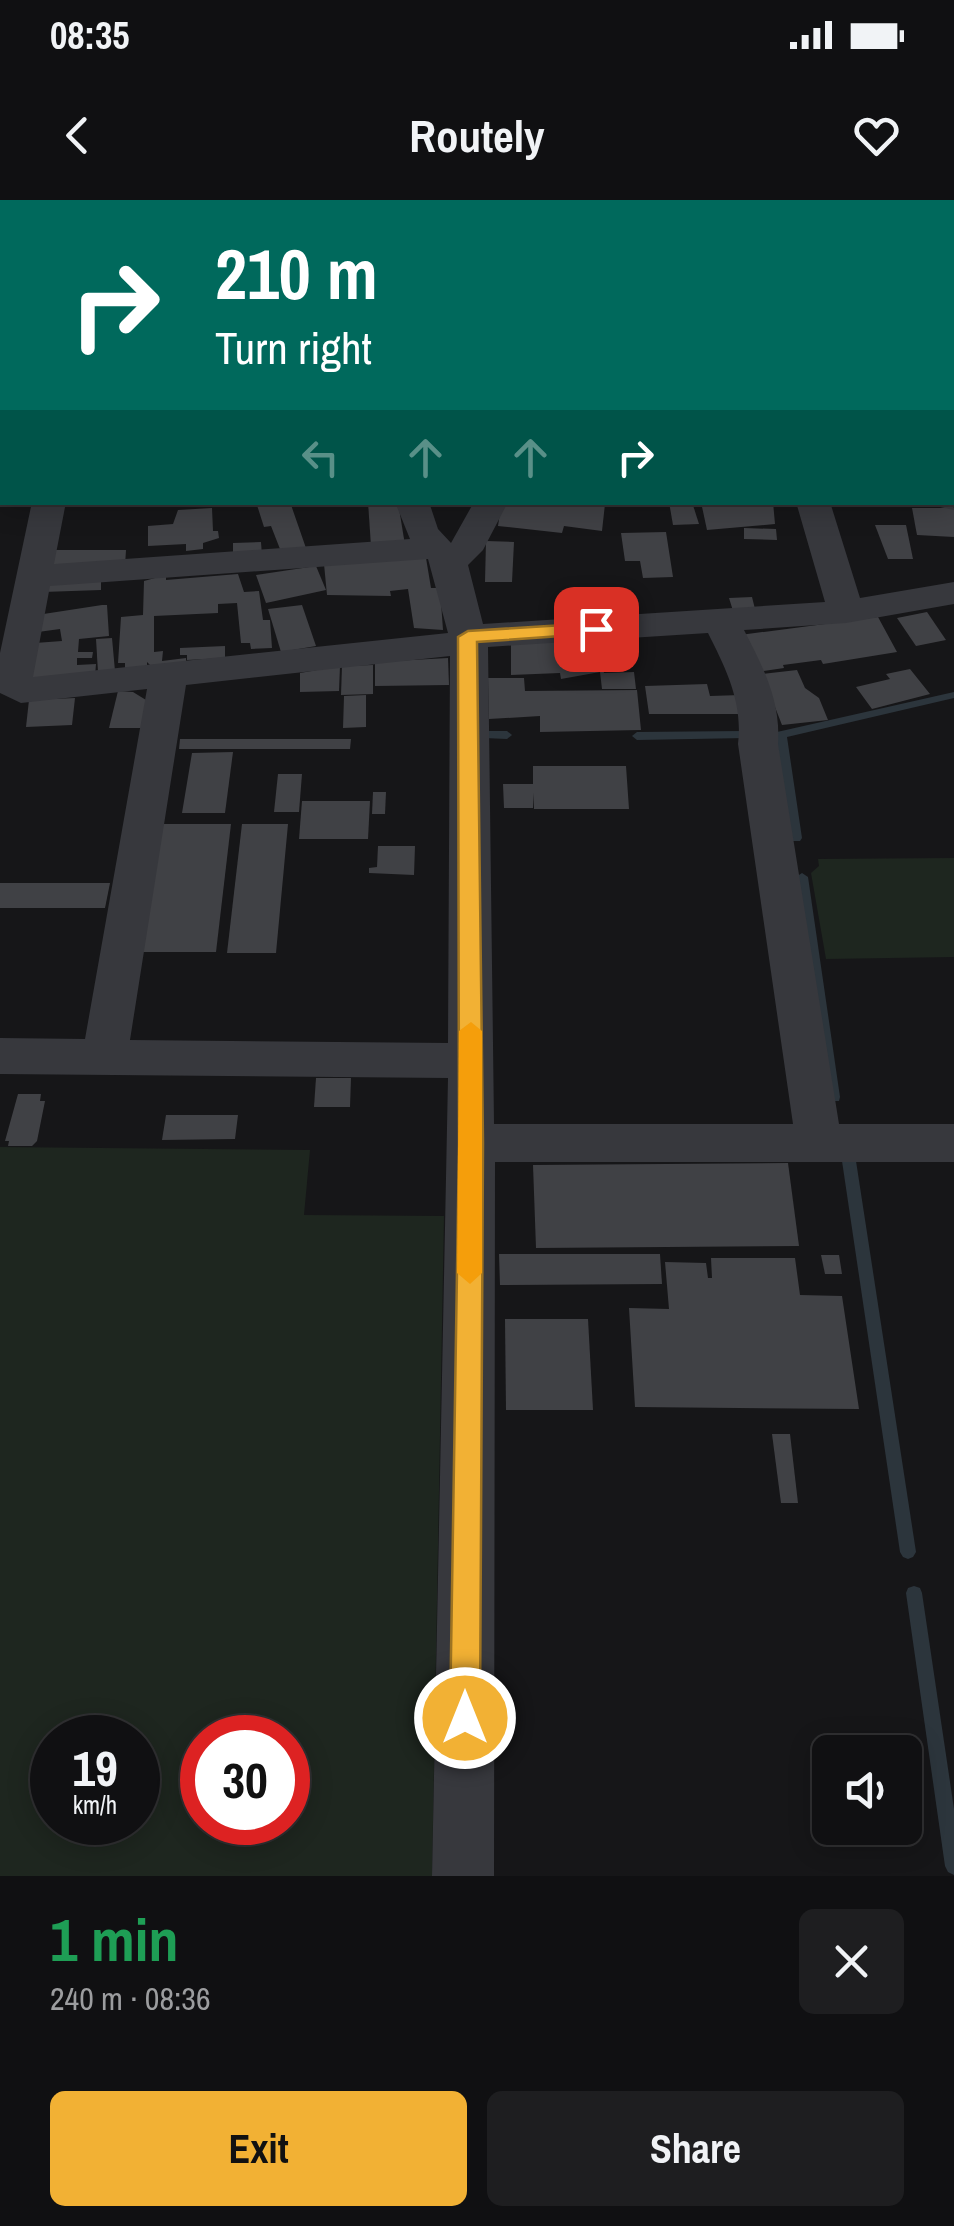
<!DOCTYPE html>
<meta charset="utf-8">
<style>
:root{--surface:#101012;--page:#1e1e20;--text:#f1f3f6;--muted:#9c9d9f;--line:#303032;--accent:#f2b134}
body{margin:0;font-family:"Archivo Narrow",sans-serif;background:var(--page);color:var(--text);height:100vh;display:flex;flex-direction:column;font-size:38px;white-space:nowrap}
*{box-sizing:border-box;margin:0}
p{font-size:32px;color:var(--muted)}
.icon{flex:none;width:55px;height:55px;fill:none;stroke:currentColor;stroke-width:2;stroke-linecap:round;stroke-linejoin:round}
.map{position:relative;height:1676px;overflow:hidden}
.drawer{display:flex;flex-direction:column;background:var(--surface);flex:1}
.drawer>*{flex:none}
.hud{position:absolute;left:0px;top:0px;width:955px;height:305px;box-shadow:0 5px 25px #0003,0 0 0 2px var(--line);background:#00695c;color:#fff;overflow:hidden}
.tools{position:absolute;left:812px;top:1535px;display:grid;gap:20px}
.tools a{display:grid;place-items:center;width:110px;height:110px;border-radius:15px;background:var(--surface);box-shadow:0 5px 25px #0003,0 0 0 2px var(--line);font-size:50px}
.speed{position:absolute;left:30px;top:1515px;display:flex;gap:20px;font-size:50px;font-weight:700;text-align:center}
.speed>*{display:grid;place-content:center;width:130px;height:130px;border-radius:50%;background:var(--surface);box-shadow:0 5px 25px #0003,0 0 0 2px var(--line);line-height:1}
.speed small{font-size:25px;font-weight:400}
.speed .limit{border:15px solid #d22;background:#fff;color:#111}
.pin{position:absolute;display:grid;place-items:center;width:85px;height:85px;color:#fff;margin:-42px;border-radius:20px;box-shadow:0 5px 15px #0006}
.me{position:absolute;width:110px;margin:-55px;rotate:0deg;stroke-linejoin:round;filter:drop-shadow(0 0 8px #0008)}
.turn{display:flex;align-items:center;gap:35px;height:210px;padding:0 50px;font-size:45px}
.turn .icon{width:130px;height:130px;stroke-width:2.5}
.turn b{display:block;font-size:70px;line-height:85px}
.lanes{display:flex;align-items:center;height:95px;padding:0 50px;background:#0003;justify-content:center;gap:50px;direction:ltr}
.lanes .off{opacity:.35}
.round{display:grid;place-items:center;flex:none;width:105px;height:105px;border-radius:15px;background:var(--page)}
.overview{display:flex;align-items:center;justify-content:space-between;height:170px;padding:0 50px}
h1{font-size:60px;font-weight:700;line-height:75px;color:#1e9e55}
.cta{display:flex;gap:20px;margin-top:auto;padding:20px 50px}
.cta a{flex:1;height:115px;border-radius:15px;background:var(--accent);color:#111;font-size:40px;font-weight:700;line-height:115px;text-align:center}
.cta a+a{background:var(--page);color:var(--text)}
.status{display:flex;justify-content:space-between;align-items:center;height:70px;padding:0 50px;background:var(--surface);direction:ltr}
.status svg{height:28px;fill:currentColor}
header{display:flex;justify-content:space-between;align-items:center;height:130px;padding:0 50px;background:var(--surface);font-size:45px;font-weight:700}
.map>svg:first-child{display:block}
</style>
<div class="status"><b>08:35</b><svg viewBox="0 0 49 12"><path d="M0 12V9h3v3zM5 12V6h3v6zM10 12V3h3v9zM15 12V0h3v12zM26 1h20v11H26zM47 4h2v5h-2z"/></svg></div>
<header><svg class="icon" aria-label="back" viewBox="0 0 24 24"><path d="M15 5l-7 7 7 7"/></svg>Routely<svg class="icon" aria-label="heart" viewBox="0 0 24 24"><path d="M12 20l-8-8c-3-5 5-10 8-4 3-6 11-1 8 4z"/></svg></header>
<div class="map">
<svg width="954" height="1676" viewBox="0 0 954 1676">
<rect width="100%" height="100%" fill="#161618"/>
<!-- green -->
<g fill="#1e261f" fill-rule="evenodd">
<path d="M954 658V757L826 759 811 673 819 666 818 659Z"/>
<path d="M0 947 310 950 304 1015 444 1016 432 1676H0ZM52 1538H138V1622H52ZM202 1538H288V1622H202Z"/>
</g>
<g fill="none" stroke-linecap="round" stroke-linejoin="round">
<!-- stream -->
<g fill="#2c353c" fill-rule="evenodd">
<path d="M954 492V498L787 537 802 638 800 641H792L776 535 777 532Z"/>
<path d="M488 531H507L512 535 507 539 484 538 483 535 484 532Z"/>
<path d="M742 531 747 535 746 538 637 540 632 536 637 532Z"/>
<path d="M802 673 808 677 840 897 839 901H829L828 897 796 677Z"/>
<path d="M849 956 854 957 856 961 916 1352 913 1357 908 1359 903 1357 900 1352 842 961 844 957Z"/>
<path d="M914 1386 920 1388 922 1393 954 1609V1675L948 1672 945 1666 906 1393 908 1388Z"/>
</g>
</g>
<!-- building -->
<g fill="#404145">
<path d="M256 302H290L307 351 280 349 271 326 264 327Z"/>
<path d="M368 302H398L405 345 371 346Z"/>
<path d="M507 302 605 304 602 331 564 326 562 333 498 326 501 306Z"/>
<path d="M669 302H692L699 324 673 325Z"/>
<path d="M701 302H773L775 324 707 330Z"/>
<path d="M212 308 213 331H218L219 338 203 343V349L186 351V344L148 346V326L173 324 178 310Z"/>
<path d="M912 308H954V337L917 335Z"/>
<path d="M875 325H906L913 359H888Z"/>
<path d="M744 328 776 329 777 340 744 339Z"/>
<path d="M666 332 673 377 643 378 640 361H625L621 333Z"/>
<path d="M486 341 514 342 512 382H485Z"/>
<path d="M261 342 262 356 233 358V343Z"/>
<path d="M53 350H126L125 366 52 368Z"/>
<path d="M426 358 431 388H440L443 430 414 428 408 389 390 391 391 396 327 395 324 364Z"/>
<path d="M316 366 326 390 266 403 256 375Z"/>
<path d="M238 374 244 392 259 391 263 420H270L272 448 251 449 250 443H241L237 403 218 404V413L154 416V452L163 451 162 461 186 458V464L151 466 147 462V468L125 469V463H118L121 417 143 415 144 381 166 375V380Z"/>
<path d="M101 379V390L43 392V384Z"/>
<path d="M752 397 756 413 734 414 729 398Z"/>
<path d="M102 405H107L109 436 79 439 78 452H93L92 458H77V465L96 464 95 476 30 480 35 443 62 441 60 429 38 432 37 415Z"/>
<path d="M302 405 316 446 281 452 268 409Z"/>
<path d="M927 412 946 440 916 446 897 418Z"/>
<path d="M878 417 897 452 823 464 821 460 783 465 784 468 757 472 740 435Z"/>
<path d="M610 435H628L631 452 613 453Z"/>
<path d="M112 438 115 471 98 472 96 439Z"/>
<path d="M601 438 602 443H609L614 468H603L604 473 634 472 636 489H602L600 472 561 479 560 473 511 475V442Z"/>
<path d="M225 446V458L187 460V455H180V448Z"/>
<path d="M448 458 449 485 375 486V462Z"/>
<path d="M373 465V494L341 495 342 466Z"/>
<path d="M340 466 339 491 300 492V473Z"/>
<path d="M910 469 930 494 872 509 856 487 890 479 886 474Z"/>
<path d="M797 470 805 488 819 498 828 520 782 525 762 474Z"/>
<path d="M488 478H524L525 491 637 490 641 530 540 532V516L489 519Z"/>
<path d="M707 484 710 496 741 495 745 514H649L645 486Z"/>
<path d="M118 491 133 492 146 500 141 528H109Z"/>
<path d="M366 495V527L343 528 344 496Z"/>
<path d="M75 498 72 525 26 527 29 500Z"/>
<path d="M180 539H351L350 549H179Z"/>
<path d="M233 552 225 613H182L192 553Z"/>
<path d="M533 566H626L629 609H534V593L533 608H504L503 584H533Z"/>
<path d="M278 574H302L299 612H274Z"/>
<path d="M373 592H386L385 614H372Z"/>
<path d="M302 601H370L368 639H299Z"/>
<path d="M163 624H231L216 752H143Z"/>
<path d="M242 624H288L276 753H227Z"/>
<path d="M378 646H415L414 675 369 673V668L377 667Z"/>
<path d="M0 683H110L105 708H0Z"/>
<path d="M316 878H351L350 907H314Z"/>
<path d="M18 894H41L40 901H45L37 941 32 946H8L9 941H5Z"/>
<path d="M166 915H238L235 939 162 940Z"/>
<path d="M788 963 799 1046 536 1048 533 965Z"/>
<path d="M499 1054H660L662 1084 500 1085Z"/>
<path d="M821 1055H839L842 1074H825Z"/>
<path d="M711 1058H795L800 1095 842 1096 859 1209 635 1207 629 1108 669 1109 665 1062 706 1063 708 1078H712Z"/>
<path d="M505 1119H588L593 1210H506Z"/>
<path d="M772 1234H790L798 1303H781Z"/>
</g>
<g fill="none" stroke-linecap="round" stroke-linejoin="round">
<!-- street -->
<g fill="#37383d" fill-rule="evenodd">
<rect x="210" y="0" width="28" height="2"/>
<rect x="460" y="0" width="28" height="2"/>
<rect x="778" y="0" width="28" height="2"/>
<path d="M0 3 2 4V21H0Z"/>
<rect x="952" y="110" width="2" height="18"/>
<rect x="952" y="197" width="2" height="20"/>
<path d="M0 203 2 204V224L0 223Z"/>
<rect x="0" y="249" width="2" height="20"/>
<path d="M952 290 954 310 940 307 937 302H952Z"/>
<path d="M32 302H66L54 364 410 339 395 302H429L438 329 451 343 474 302H508L483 350 468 365 483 424 825 402 796 302H830L860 398 954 382V404L846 423 744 430C763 467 781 501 778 544L839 924H954V962H495L494 1676H432L448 878 0 874V838L85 839 147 489 21 503 0 493V453ZM428 359 448 433 33 477 50 386ZM708 433C726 469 743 502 738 544L793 924H494L488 447ZM450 456 448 843 130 840 186 485Z"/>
</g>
</g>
<!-- route -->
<path fill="#f2b134" stroke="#9d7322" stroke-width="2.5" d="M596 423 603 425V433L477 442 483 943 480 1518 475 1529 465 1533 455 1529 450 1518 459 943 458 437 468 431Z"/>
<!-- slow -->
<path fill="#f59e0b" d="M471 822 482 831V1073L470 1084 457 1073 459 831Z"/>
</svg>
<div class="tools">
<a><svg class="icon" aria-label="sound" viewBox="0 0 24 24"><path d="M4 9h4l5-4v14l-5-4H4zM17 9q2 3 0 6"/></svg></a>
</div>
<div class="speed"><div>19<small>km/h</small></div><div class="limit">30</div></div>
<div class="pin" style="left:596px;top:429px;background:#d93025"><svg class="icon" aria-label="arrive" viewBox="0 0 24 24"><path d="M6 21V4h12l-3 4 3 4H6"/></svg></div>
<svg class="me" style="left:465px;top:1518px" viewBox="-20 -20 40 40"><circle r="17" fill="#f2b134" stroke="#fff" stroke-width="3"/><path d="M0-11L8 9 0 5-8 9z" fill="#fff"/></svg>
<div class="hud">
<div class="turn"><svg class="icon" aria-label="right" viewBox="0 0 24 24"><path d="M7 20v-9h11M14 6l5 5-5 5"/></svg><div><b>210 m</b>Turn right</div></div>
<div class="lanes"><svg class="icon off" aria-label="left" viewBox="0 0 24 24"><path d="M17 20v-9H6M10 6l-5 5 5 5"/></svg><svg class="icon off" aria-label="ahead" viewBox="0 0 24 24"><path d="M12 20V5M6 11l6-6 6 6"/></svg><svg class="icon off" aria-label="ahead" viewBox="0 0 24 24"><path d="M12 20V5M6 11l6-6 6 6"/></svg><svg class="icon" aria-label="right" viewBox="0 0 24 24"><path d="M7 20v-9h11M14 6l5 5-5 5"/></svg></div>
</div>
</div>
<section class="drawer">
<div class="overview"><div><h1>1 min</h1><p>240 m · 08:36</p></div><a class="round"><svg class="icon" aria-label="close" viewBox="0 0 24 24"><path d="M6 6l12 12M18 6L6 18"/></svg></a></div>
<div class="cta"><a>Exit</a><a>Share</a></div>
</section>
